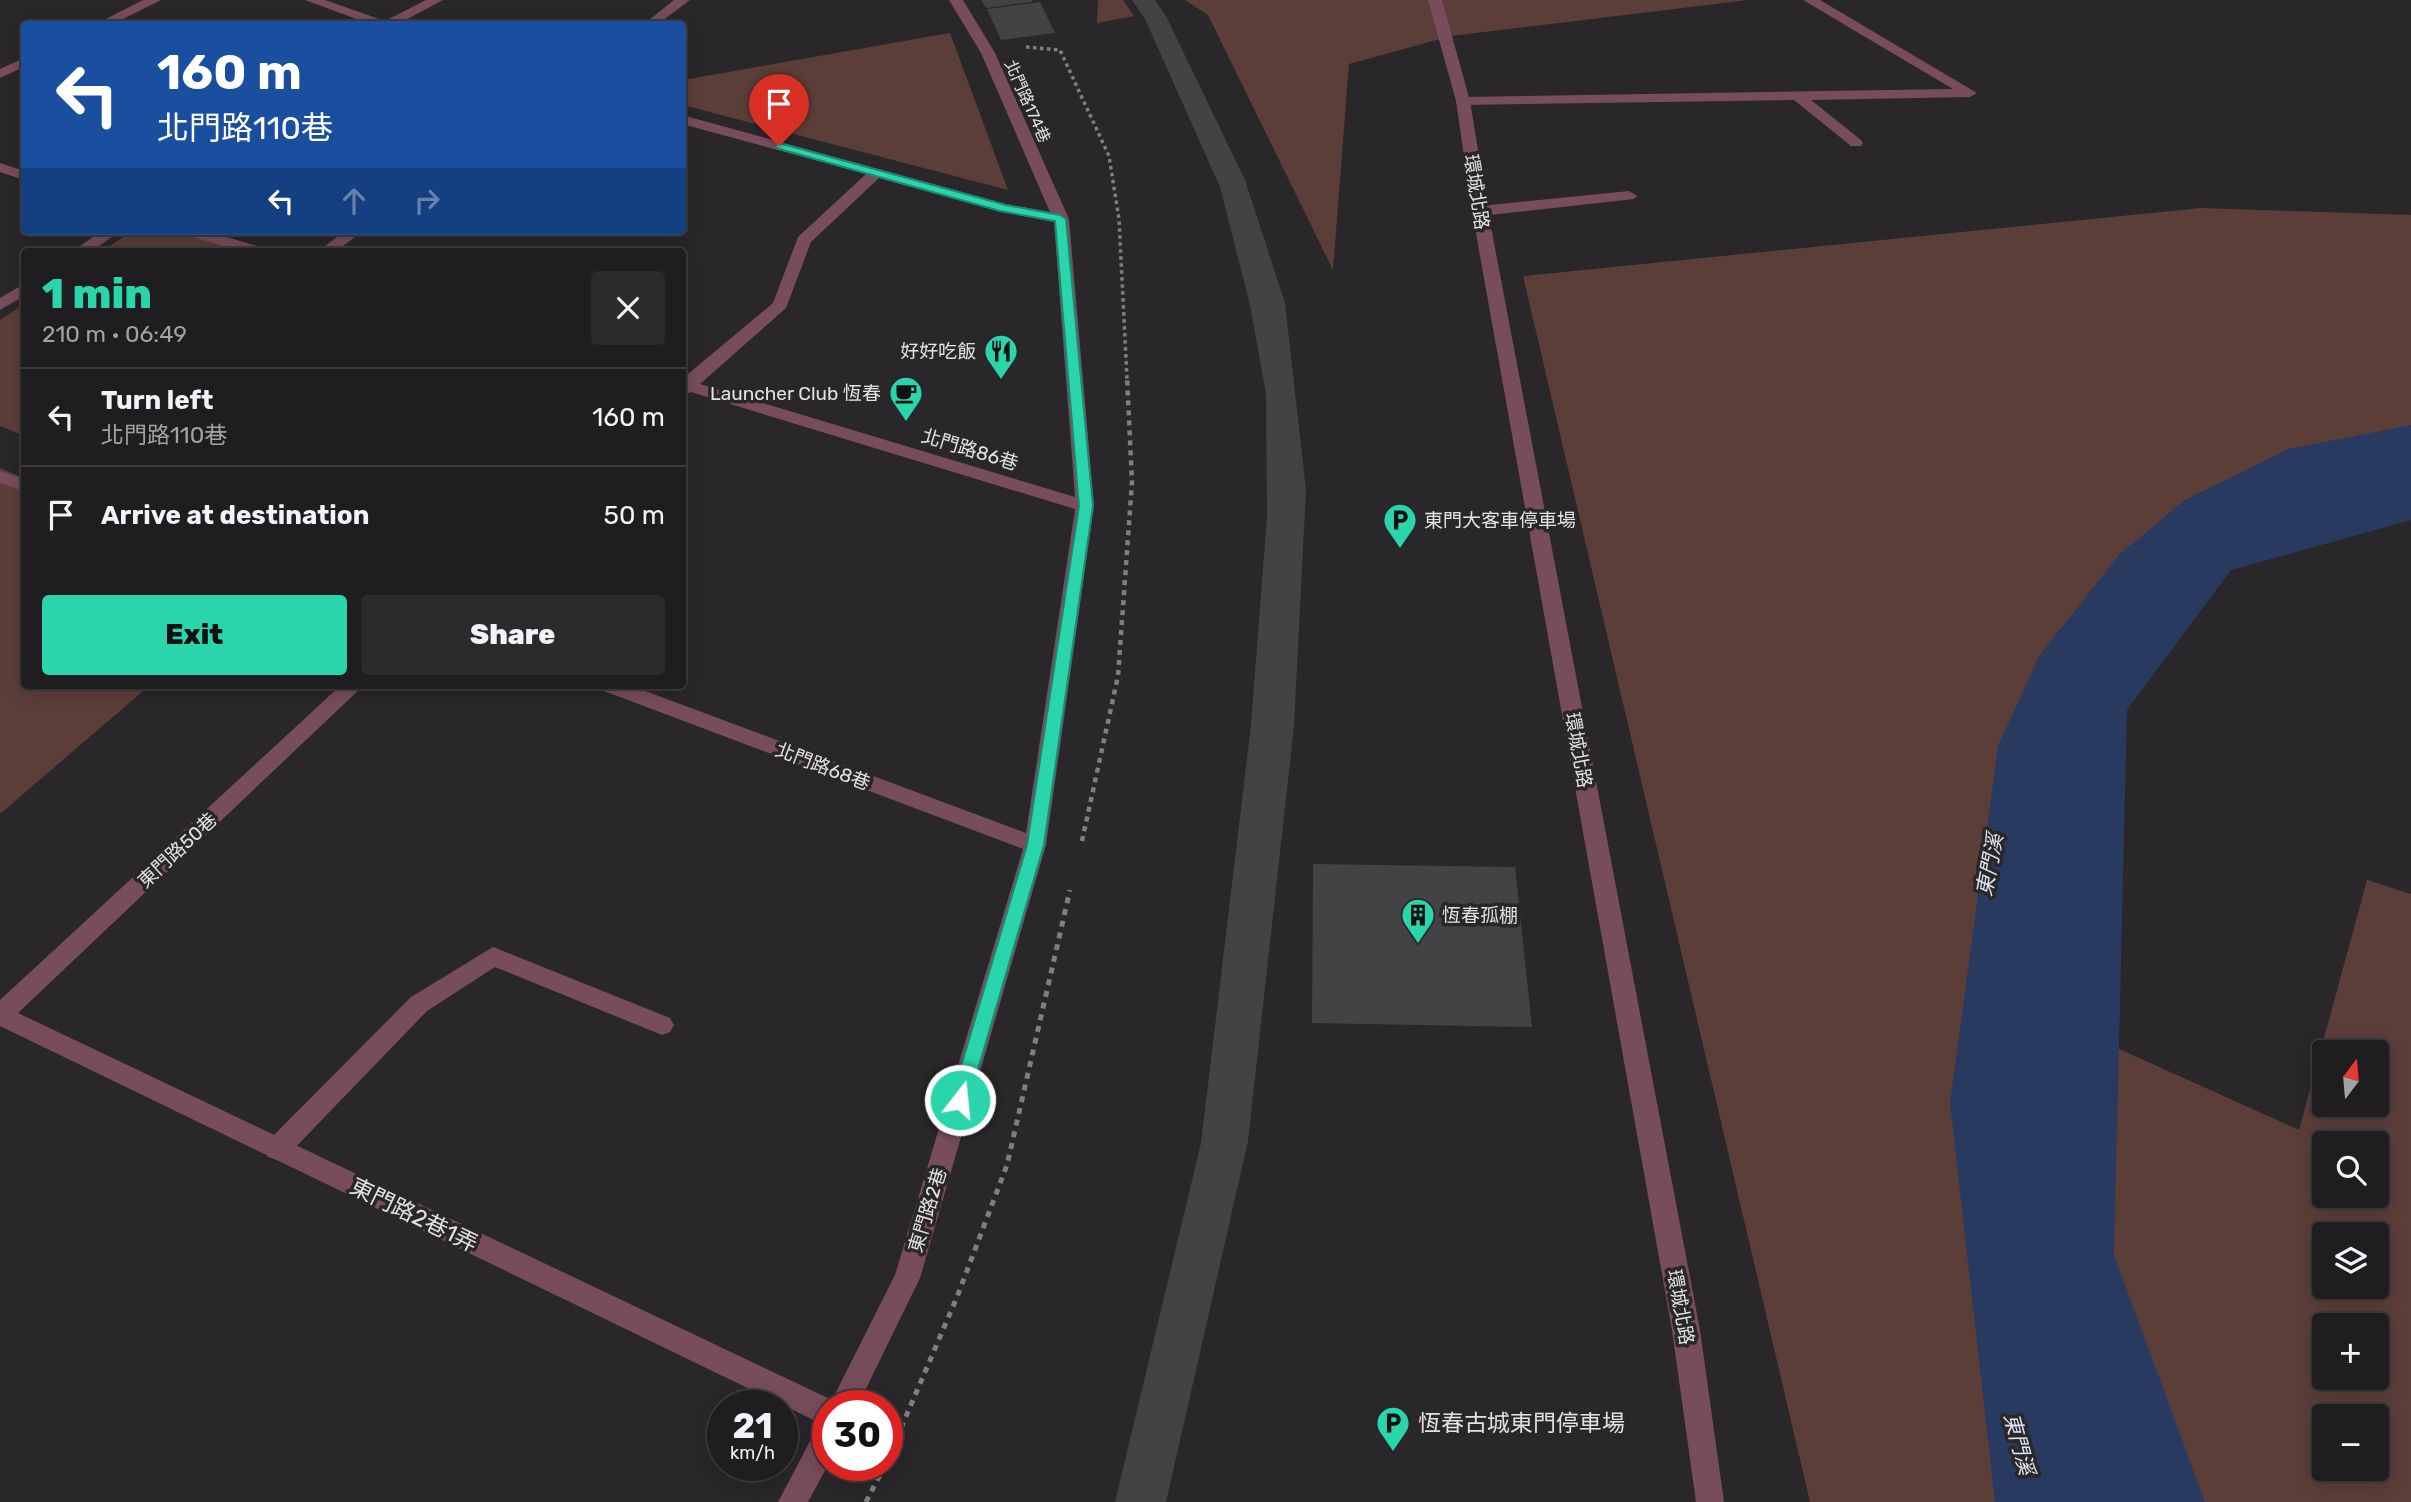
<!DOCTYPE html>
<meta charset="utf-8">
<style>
:root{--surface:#1f1d1f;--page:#2c2a2c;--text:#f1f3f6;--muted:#a1a2a4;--line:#3c3b3d;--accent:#2ad5ac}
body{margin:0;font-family:Rubik,"Noto Sans TC",sans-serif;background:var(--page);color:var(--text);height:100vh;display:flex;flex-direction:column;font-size:26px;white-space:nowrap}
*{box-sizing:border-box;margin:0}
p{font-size:23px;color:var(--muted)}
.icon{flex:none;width:38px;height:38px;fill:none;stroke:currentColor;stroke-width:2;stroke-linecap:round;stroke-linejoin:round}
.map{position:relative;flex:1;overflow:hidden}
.side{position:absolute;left:21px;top:248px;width:665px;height:441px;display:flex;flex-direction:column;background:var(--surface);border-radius:7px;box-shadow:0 4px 18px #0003,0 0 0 2px var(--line)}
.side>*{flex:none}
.guide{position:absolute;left:21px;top:21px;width:665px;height:214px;border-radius:7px;box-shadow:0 4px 18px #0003,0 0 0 2px var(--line);background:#1a4fa0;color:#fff;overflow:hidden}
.needle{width:46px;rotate:16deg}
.fabs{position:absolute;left:2312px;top:1040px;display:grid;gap:14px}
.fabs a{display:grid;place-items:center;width:77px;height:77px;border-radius:7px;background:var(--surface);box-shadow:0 4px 18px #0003,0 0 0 2px var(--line);font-size:35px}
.speed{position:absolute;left:707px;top:1390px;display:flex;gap:14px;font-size:35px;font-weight:700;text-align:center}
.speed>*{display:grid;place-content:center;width:91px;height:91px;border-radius:50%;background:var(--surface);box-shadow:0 4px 18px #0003,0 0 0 2px var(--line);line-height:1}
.speed small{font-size:18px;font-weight:400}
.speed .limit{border:10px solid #d22;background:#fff;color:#111}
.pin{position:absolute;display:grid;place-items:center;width:60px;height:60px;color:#fff;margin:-72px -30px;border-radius:50% 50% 50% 0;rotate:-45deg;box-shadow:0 0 7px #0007}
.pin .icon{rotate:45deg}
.me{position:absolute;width:77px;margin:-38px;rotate:16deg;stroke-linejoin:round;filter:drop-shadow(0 0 5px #0008)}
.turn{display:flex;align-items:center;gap:24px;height:147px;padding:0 21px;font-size:32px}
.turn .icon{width:91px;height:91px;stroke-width:2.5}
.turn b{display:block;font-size:49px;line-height:60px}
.lanes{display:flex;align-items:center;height:66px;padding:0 21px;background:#0003;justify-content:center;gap:35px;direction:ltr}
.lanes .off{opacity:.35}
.round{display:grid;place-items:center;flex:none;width:74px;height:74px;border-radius:7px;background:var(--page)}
.head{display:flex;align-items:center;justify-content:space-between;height:119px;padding:0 21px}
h1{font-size:42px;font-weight:800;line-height:52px;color:var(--accent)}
.cta{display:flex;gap:14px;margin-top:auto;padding:14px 21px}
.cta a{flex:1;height:80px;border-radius:7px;background:var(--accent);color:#111;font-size:28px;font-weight:800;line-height:80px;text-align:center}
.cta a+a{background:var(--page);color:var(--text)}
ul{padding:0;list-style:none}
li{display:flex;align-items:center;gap:21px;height:98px;padding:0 21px;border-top:2px solid var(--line)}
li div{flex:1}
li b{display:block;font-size:26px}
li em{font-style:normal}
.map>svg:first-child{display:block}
</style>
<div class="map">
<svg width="2411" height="1502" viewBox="0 0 2411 1502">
<rect width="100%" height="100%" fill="#292729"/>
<!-- green -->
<g fill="#5c3e39" fill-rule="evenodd">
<path d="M1098 0H1123L1134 16 1097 23Z"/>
<path d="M1185 0H1748L1451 36 1349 64 1333 270 1208 15Z"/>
<path d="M950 33 1008 190 683 105V80Z"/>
<path d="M2201 208 2411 215V435L2102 601 2097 1039 2299 1130 2367 880 2411 894V1502H1810L1523 276ZM2324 1052H2376V1104H2324ZM2324 1143H2376V1195H2324ZM2324 1234H2376V1286H2324ZM2324 1325H2376V1377H2324ZM2324 1416H2376V1468H2324Z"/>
<path d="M132 231H204L276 252H101Z"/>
<path d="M24 304V436L0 426V320Z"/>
<path d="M0 468 24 478V686H149L0 814Z"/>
</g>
<!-- water -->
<path fill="#293a61" d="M2411 425V520L2231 570 2127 710 2114 1255 2205 1502H1995L1950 1103 1998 746 2039 656 2119 555 2185 500 2288 449Z"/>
<!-- building -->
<g fill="#434245">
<path d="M981 0H1032V2L986 8Z"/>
<path d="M1132 0H1155L1166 16 1245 180 1285 303 1306 490 1294 726 1248 1141 1166 1502H1115L1201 1143 1251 725 1267 516 1266 394 1250 305 1220 187 1145 19Z"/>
<path d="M1040 2 1055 33 1001 40 987 9Z"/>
<path d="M1313 864 1515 867 1532 1027 1312 1023Z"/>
</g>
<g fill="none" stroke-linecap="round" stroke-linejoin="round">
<!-- path-far2 -->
<path stroke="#807e80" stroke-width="3.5" stroke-dasharray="3.5 3.5" stroke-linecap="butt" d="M1026 47 1060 50 1109 156 1119 219 1127 379"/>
<!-- path-far1 -->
<path stroke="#807e80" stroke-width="4.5" stroke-dasharray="5 5" stroke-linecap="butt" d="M1082 841 1118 676 1132 482 1127 377"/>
<!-- path -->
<g stroke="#807e80" stroke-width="5" stroke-dasharray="6 6" stroke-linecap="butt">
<path d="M887 1461 957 1297 1007 1165 1070 890"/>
<path d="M866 1502 885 1465"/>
</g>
<!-- lane -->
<g fill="#774d5b" fill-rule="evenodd">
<path d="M1803 0H1820L1977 93 1970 97 1811 100 1861 140 1863 143 1861 146H1851L1794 100 1463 105 1456 101 1463 97 1953 89Z"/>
<path d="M1629 191 1637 196 1634 199 1480 216 1472 211 1480 206Z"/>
<path d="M493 947 670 1018 674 1025 670 1032 662 1035 495 967 427 1011 286 1157 277 1160 268 1157 264 1149 268 1141 411 997Z"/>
</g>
<!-- street -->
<g fill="#774d5b" fill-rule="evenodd">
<path d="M143 0H161L113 24H96Z"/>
<path d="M305 0H325L385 21 426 0H443L398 24H370Z"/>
<path d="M674 0H690L658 24H644Z"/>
<path d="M949 0H963L995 53 1069 219 1094 506 1046 845 920 1278 858 1405H828V1465L808 1502H778L818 1426 822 1424 0 1026V1000L340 686H363L18 1013 832 1400 895 1275 1023 849 604 691 601 686H632L1026 833 1075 509 691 392 682 396V379L773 303 798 237 866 174 682 124V115L1006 204 1050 212 981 53ZM879 178 999 211 1054 222 1075 497 700 384 786 308 811 242Z"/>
<path d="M1428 0H1442L1470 101 1488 211 1700 1330 1724 1502H1696L1672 1330 1472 211 1456 101Z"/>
<path d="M24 58V67L0 78V69Z"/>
<path d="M0 163 24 171V180L0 172Z"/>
<path d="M101 231H120L91 252H72Z"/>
<path d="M181 231H206L267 249 269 252H244L183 234Z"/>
<path d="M345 231H363L335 252H317Z"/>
<path d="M24 284V296L0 310V298Z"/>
<path d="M0 471 24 479V491L0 483Z"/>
</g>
</g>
<!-- route -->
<path fill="#2ad5ac" stroke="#1b8a70" stroke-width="2" d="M779 143 1006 205 1060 215 1066 219 1093 506 1044 845 969 1100 967 1106 960 1108 953 1106 951 1100 1027 845 1079 506 1055 221 1000 211 776 148V144Z"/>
<!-- icons -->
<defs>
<symbol id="restaurant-pin" viewBox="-11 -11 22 30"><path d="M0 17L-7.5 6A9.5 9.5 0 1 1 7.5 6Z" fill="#2ad5ac" stroke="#292729"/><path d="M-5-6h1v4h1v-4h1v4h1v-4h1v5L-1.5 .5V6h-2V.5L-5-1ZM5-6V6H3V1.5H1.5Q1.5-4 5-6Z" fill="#111"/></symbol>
<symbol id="cafe-pin" viewBox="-11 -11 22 30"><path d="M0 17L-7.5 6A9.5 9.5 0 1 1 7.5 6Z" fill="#2ad5ac" stroke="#292729"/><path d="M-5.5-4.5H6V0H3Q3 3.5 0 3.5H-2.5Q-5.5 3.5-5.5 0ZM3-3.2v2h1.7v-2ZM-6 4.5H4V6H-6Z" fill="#111"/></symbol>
<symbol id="parking-pin" viewBox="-11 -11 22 30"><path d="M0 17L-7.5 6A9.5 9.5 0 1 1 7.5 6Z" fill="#2ad5ac" stroke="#292729"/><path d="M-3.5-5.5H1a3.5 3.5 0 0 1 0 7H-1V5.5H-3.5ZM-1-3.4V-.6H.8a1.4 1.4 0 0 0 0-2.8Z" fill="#111"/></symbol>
<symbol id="building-pin" viewBox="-11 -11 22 30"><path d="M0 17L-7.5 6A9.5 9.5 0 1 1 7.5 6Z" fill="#2ad5ac" stroke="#292729"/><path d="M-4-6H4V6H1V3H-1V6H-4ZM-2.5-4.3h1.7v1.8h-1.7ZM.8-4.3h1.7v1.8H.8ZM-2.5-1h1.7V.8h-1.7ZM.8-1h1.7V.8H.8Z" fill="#111"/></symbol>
</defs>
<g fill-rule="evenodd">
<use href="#restaurant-pin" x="982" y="332" width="38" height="52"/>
<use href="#cafe-pin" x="887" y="374" width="38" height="52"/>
<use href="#parking-pin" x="1381" y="501" width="38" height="52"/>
<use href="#building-pin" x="1399" y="896" width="38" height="52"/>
<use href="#parking-pin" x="1374" y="1404" width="38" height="52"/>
</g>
<g text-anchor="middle" stroke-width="7" stroke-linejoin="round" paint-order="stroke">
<!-- far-street labels -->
<g font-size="16" fill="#e2e1e2" stroke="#292729">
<text transform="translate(1028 101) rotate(66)" y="6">北門路174巷</text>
</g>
<!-- street labels -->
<g font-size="19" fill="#e2e1e2" stroke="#292729">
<text transform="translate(1477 192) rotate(81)" y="7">環城北路</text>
<text transform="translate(970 449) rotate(17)" y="7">北門路86巷</text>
<text transform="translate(1579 750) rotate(80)" y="7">環城北路</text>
<text transform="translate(823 766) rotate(21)" y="7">北門路68巷</text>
<text transform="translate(177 850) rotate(-43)" y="7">東門路50巷</text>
<text transform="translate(927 1210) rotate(-73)" y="7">東門路2巷</text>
<text transform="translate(1681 1307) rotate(80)" y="7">環城北路</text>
</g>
<!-- poi labels -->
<g font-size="19" fill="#e2e1e2" stroke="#292729" text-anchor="end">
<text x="976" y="358">好好吃飯</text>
<text x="881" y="400">Launcher Club 恆春</text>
<text x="1424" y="527" text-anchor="start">東門大客車停車場</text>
<text x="1442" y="922" text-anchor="start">恆春孤棚</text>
</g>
<!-- water labels -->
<g font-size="21" font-style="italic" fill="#dde4f2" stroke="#292729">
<text transform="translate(1990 865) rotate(-79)" y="7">東門溪</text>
<text transform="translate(2019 1444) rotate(75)" y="7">東門溪</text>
</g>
<!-- near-street labels -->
<g font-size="23" fill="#e2e1e2" stroke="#292729">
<text transform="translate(414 1215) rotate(26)" y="8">東門路2巷1弄</text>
</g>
<!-- near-poi labels -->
<g font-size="23" fill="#e2e1e2" stroke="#292729" text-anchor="start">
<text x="1418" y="1431">恆春古城東門停車場</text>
</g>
</g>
</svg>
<div class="fabs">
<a><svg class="needle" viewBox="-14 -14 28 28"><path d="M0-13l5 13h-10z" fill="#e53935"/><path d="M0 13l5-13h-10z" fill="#a1a2a4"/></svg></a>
<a><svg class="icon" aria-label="search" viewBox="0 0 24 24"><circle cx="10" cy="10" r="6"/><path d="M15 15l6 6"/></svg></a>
<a><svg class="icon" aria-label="layers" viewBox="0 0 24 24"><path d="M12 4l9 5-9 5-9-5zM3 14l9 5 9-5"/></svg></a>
<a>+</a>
<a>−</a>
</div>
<div class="speed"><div>21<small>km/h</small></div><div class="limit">30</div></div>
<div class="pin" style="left:779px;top:146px;background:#d93025"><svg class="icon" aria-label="arrive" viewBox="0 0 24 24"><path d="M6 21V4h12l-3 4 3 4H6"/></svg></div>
<svg class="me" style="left:960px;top:1100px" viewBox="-20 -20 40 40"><circle r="17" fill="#2ad5ac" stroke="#fff" stroke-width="3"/><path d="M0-11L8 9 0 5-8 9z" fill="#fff"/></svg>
<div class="guide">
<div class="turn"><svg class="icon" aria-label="left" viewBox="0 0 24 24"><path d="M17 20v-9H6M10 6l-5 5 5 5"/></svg><div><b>160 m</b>北門路110巷</div></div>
<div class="lanes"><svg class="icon" aria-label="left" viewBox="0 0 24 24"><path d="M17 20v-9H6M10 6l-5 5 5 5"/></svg><svg class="icon off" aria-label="ahead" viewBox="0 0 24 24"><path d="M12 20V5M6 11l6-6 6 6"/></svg><svg class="icon off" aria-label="right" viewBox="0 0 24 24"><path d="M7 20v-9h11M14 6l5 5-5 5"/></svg></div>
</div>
<section class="side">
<div class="head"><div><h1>1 min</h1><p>210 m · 06:49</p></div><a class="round"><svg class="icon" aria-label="close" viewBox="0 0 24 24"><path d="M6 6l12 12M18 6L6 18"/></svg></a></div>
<ul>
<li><svg class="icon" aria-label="left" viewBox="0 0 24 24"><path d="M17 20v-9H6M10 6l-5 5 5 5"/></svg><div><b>Turn left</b><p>北門路110巷</p></div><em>160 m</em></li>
<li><svg class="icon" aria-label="arrive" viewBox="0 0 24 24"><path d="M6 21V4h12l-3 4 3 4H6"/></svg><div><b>Arrive at destination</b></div><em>50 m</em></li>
</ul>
<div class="cta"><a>Exit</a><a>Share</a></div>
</section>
</div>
